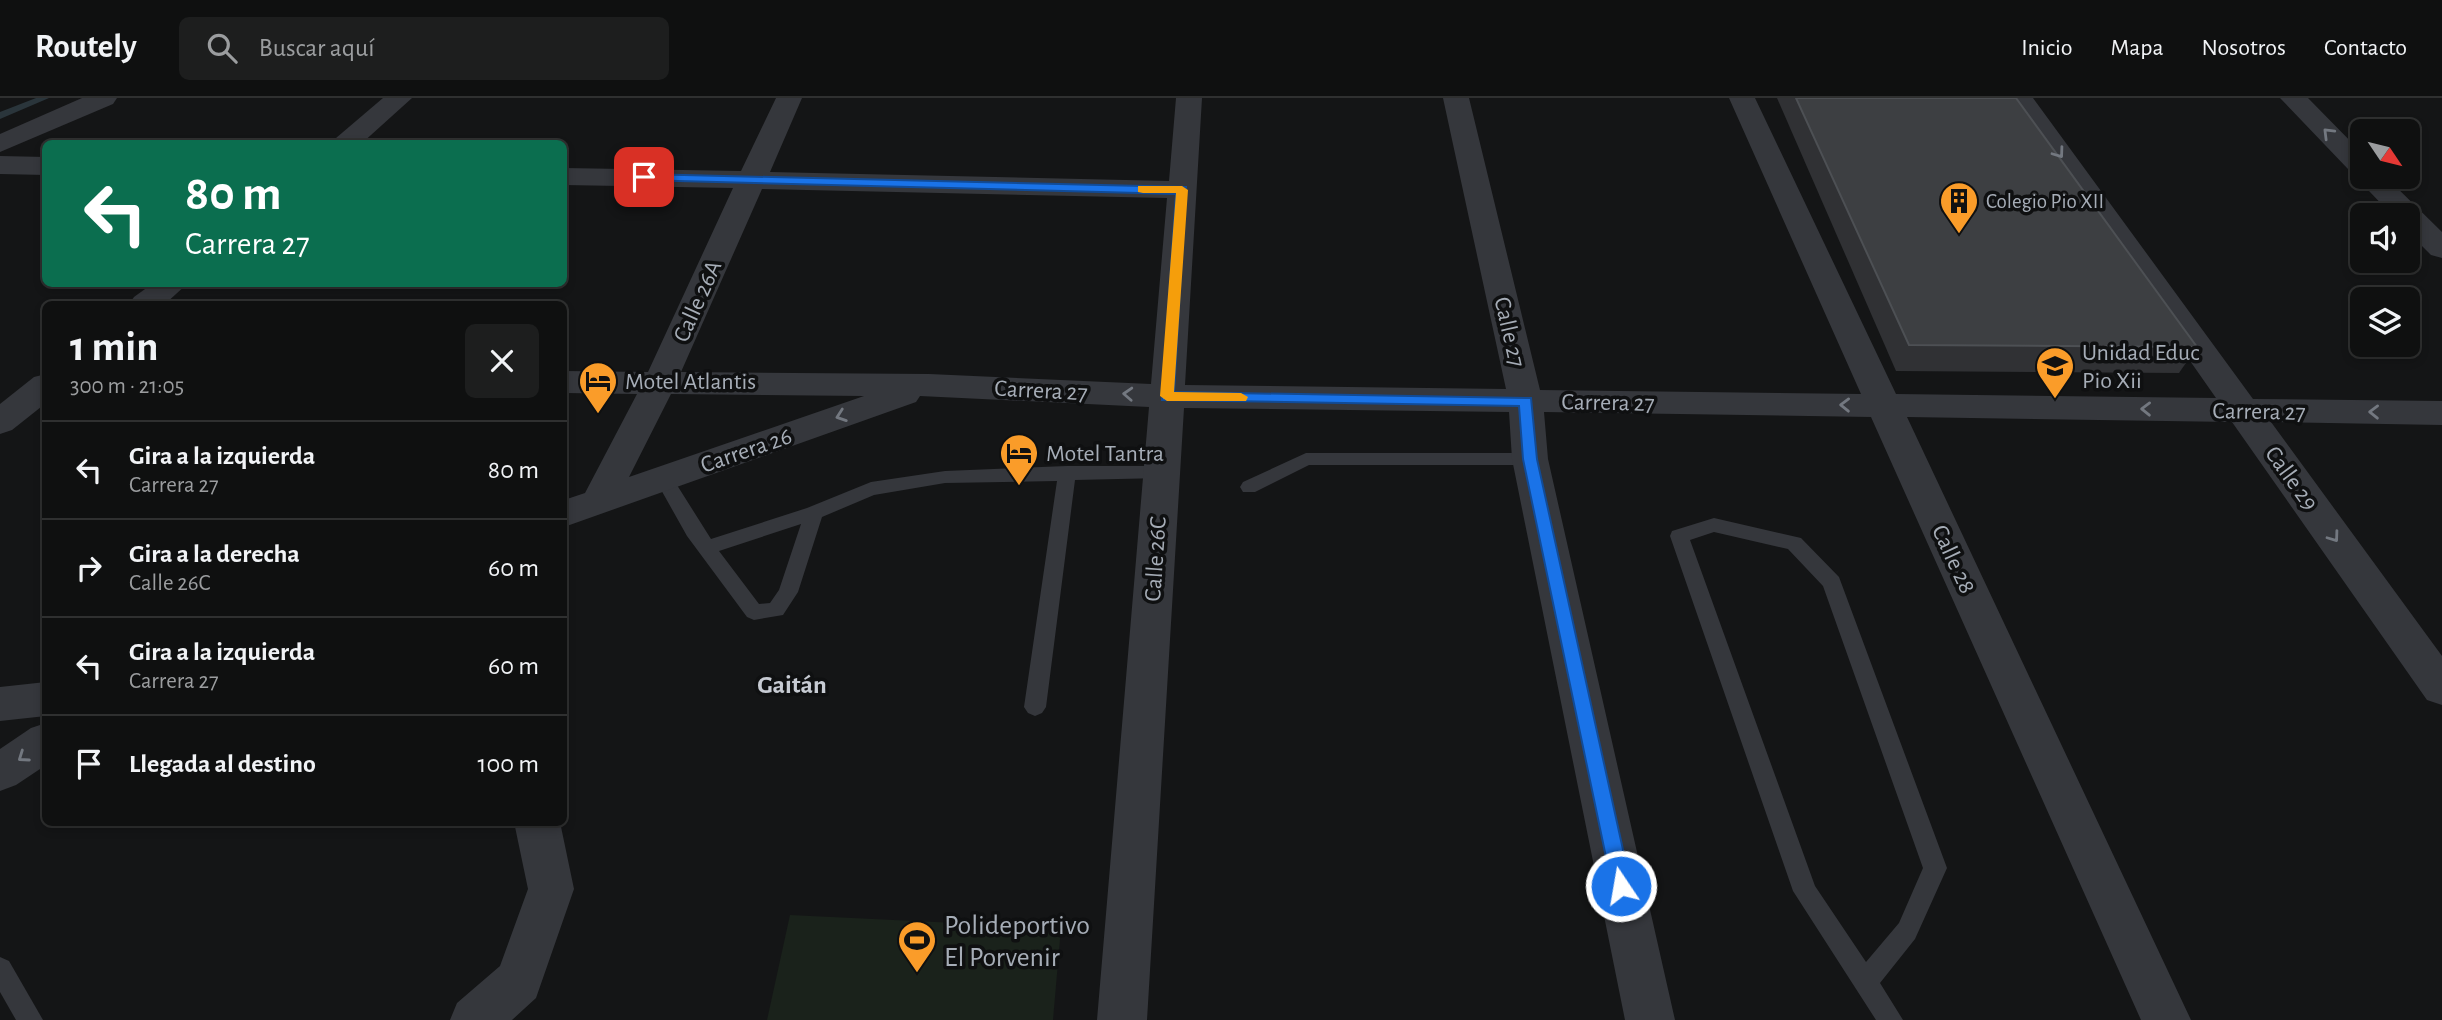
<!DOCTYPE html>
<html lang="es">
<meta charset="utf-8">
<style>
:root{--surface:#0f1010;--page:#1d1e1e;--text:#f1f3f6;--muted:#9b9d9f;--line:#2f3030}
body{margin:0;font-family:"Alegreya Sans",sans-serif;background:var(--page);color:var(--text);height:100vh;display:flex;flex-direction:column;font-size:26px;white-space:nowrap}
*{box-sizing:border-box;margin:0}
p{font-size:23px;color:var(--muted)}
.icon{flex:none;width:38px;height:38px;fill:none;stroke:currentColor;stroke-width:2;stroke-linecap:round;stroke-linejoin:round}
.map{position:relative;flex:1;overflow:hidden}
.panel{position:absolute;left:42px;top:203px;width:525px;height:525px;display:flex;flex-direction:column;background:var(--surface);border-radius:10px;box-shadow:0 4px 10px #0003,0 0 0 2px var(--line)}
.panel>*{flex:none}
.top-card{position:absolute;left:42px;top:42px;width:525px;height:147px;border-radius:10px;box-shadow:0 4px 10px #0003,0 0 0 2px var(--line);background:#0b6e4f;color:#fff;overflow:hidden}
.needle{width:46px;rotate:125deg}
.tools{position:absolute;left:2350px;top:21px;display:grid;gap:14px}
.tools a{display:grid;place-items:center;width:70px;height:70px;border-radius:10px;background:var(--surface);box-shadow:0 4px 10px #0003,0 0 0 2px var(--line);font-size:35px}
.pin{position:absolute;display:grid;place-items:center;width:60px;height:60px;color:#fff;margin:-30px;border-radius:14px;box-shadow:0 4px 10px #0006}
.me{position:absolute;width:77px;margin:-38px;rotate:348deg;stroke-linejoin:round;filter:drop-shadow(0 0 5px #0008)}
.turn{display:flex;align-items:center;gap:24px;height:147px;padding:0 28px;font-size:32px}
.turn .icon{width:91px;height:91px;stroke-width:2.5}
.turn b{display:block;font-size:49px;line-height:60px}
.round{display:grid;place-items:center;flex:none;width:74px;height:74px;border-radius:10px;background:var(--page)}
.headline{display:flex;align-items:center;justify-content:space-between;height:119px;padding:0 28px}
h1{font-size:42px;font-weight:600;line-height:52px}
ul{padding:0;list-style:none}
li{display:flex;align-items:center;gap:21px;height:98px;padding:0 28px;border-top:2px solid var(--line)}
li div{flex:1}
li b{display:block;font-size:26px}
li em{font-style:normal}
header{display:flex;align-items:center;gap:42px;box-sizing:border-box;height:98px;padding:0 35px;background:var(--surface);border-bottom:2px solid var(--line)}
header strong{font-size:33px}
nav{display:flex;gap:38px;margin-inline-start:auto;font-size:24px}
.search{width:490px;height:63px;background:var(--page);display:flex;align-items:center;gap:18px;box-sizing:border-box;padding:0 24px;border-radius:10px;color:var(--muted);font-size:26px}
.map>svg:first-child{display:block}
</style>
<header>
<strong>Routely</strong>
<div class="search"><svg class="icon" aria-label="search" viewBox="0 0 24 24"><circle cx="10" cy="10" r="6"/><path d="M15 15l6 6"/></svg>Buscar aquí</div>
<nav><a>Inicio</a><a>Mapa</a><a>Nosotros</a><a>Contacto</a></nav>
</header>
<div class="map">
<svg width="2442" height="922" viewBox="0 0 2442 922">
<rect width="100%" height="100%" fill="#141516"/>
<!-- green -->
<path fill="#1a221b" d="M790 817 1061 830 1053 922H767Z"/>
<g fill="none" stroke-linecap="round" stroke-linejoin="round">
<!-- stream -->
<path fill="#2a353b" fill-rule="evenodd" d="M36 0H49L0 21V14Z"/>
<!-- service -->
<g fill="#35373c" fill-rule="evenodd">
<path d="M1306 355H1530L1539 361 1530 367H1309L1255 394H1243L1240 389 1243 384Z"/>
<path d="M1067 368H1162L1171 374 1162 380 1075 382 1046 609 1042 615 1035 618 1028 615 1024 609 1057 383 945 385 874 397 822 419 798 494 783 517 754 522 747 519 687 438 655 381 658 376H670L711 441 807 410 871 384 945 373ZM801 426 779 492 770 505 759 506 719 453Z"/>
<path d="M1714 420 1801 440 1839 479 1947 770 1915 841 1880 885 1903 922H1876L1793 793 1670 438 1672 433ZM1714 434 1788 451 1823 488 1923 770 1899 825 1866 864 1815 788 1690 442Z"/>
<path d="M0 859 9 863 43 922H16L0 894Z"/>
</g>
<!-- minor -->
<g fill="#35373c" fill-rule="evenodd">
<path d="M82 0H117L113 6 0 54V36Z"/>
<path d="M383 0H412L361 46H329Z"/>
<path d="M776 0H802L770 74 1169 83 1176 0H1202L1185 287 1506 291 1443 0H1469L1540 292 1861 296 1729 0H1755L1896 296 2216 300 2006 0H2033L2253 301 2442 303V327L2271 324 2442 558V607L2427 602 2232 324 1907 319 2191 922H2141L1871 319 1544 314 1548 361 1675 922H1625L1512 361 1509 314 1184 310 1147 922H1097L1149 309 920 298 916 304 564 429V402L585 395 637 296 564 295V273L648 274 733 90 564 87V70L741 73ZM762 91 1167 100 1151 286 929 276 681 274ZM671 296 864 298 629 379Z"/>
<path d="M2280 0H2308L2362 55V79H2386L2442 134V160L2431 157 2408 134V117H2392Z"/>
<path d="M0 58 46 59V77L0 76Z"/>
<path d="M152 186H187L165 206H129L134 199Z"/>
<path d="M46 276V305L12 332 0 336V306L34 279Z"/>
<path d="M46 584V618L0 623V589Z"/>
<path d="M46 625V667L16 687 0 693V651L31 630Z"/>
<path d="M514 724H560L574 791 536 900 512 922H450L457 905 500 868 528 791Z"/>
</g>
</g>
<!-- wall -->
<path fill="#303134" d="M1777 0H2016L2197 249 2179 275 1896 273Z"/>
<!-- building -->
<path fill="#3d3f42" stroke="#4d5054" stroke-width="2" d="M1796 0H2016L2197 249 1909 247Z"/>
<!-- one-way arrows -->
<defs><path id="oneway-chevron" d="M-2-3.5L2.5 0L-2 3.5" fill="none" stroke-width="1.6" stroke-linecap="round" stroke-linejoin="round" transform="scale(1.75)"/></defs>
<g stroke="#737880">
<use href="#oneway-chevron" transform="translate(2328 35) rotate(-135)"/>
<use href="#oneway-chevron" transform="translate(2059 55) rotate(54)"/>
<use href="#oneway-chevron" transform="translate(1128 296) rotate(-177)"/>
<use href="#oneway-chevron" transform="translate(1845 307) rotate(-179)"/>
<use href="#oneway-chevron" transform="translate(2146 311) rotate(-179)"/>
<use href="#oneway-chevron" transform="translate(2374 314) rotate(-179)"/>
<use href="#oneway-chevron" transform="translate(841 318) rotate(161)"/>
<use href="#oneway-chevron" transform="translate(2334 439) rotate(54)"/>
<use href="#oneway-chevron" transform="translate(23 659) rotate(145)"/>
</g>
<!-- route -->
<path fill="#1a73e8" stroke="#114b97" stroke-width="2" d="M644 76 1186 89 1174 294 1531 300 1537 361 1631 788 1628 795 1621 797 1614 795 1612 788 1523 361 1519 308 1162 302 1176 96 640 82 638 79Z"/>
<!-- slow -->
<path fill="#f59e0b" d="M1138 88H1182L1188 92 1174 294 1241 295 1248 299 1246 303H1167L1160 298 1176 95H1143L1138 94Z"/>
<!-- icons -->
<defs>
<symbol id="building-pin" viewBox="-11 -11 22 30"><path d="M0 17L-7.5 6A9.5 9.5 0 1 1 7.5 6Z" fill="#fa9c29" stroke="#0f1011"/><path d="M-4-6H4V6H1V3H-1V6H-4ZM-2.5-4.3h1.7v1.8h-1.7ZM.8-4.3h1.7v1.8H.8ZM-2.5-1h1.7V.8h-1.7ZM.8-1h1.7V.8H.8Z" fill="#111"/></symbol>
<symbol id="school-pin" viewBox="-11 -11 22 30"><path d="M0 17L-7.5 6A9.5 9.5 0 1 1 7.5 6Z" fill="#fa9c29" stroke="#0f1011"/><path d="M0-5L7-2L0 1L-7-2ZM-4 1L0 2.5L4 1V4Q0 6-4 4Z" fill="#111"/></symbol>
<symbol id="hotel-pin" viewBox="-11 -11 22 30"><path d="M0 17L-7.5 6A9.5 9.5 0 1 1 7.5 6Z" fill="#fa9c29" stroke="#0f1011"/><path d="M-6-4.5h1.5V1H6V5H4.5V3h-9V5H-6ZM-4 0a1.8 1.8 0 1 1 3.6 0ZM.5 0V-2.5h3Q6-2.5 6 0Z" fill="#111"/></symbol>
<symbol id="stadium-pin" viewBox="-11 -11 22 30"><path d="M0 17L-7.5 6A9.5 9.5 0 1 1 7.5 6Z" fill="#fa9c29" stroke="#0f1011"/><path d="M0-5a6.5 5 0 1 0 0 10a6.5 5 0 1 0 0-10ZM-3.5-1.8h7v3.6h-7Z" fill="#111"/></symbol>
</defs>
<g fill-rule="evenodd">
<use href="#building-pin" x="1937" y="81" width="44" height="60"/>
<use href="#school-pin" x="2033" y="246" width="44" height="60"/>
<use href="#hotel-pin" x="576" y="261" width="44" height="60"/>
<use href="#hotel-pin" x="997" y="333" width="44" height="60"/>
<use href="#stadium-pin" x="895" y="820" width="44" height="60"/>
</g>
<g text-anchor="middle" stroke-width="7" stroke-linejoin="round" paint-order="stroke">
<!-- far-poi labels -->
<g font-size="21" fill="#a6adb7" stroke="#0f1011" text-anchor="start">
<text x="1986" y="110">Colegio Pio XII</text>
</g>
<!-- street labels -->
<g font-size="24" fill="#a6adb7" stroke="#0f1011">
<text transform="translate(697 203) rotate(-66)" y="8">Calle 26A</text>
<text transform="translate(1510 234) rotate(77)" y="8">Calle 27</text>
<text transform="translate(1041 292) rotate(3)" y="8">Carrera 27</text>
<text transform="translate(1608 304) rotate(1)" y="8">Carrera 27</text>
<text transform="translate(2259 313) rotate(1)" y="8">Carrera 27</text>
<text transform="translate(746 352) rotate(-19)" y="8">Carrera 26</text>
<text transform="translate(2292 380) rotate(54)" y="8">Calle 29</text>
<text transform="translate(1155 461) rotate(-86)" y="8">Calle 26C</text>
<text transform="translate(1954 461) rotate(65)" y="8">Calle 28</text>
</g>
<!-- poi labels -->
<g font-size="24" fill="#a6adb7" stroke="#0f1011" text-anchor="start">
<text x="2082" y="262">Unidad Educ<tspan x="2082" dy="28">Pio Xii</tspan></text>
<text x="625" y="291">Motel Atlantis</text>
<text x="1046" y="363">Motel Tantra</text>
</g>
<!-- neighbourhood labels -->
<g font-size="26" font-weight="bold" fill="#c7cbd3" stroke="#0f1011">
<text x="792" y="595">Gaitán</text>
</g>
<!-- near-poi labels -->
<g font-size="28" fill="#a6adb7" stroke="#0f1011" text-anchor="start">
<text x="944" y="836">Polideportivo<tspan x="944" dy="32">El Porvenir</tspan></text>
</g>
</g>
</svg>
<div class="tools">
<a><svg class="needle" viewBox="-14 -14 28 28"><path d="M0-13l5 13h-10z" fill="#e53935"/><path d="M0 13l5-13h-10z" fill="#9b9d9f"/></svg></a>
<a><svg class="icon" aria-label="sound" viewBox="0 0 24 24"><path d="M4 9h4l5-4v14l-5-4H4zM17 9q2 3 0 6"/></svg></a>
<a><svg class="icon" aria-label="layers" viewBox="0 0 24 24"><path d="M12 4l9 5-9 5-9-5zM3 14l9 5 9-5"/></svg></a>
</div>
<div class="pin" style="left:644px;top:79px;background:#d93025"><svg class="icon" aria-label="arrive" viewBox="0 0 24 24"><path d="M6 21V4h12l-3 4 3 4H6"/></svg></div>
<svg class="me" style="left:1621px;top:788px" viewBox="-20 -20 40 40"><circle r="17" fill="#1a73e8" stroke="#fff" stroke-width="3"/><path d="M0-11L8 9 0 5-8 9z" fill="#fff"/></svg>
<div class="top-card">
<div class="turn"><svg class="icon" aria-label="left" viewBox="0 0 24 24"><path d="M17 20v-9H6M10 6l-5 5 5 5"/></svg><div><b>80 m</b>Carrera 27</div></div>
</div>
<section class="panel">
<div class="headline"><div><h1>1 min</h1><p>300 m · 21:05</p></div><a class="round"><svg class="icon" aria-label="close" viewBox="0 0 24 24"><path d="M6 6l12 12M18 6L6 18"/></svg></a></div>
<ul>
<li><svg class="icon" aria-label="left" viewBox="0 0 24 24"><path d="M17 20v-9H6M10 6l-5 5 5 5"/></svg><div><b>Gira a la izquierda</b><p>Carrera 27</p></div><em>80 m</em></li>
<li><svg class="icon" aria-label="right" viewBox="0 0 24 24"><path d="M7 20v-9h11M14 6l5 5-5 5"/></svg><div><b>Gira a la derecha</b><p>Calle 26C</p></div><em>60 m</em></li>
<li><svg class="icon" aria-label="left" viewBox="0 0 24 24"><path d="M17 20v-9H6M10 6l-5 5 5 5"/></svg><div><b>Gira a la izquierda</b><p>Carrera 27</p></div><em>60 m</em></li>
<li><svg class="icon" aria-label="arrive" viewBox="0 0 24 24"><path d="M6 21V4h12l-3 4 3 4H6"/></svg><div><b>Llegada al destino</b></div><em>100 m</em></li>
</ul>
</section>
</div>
